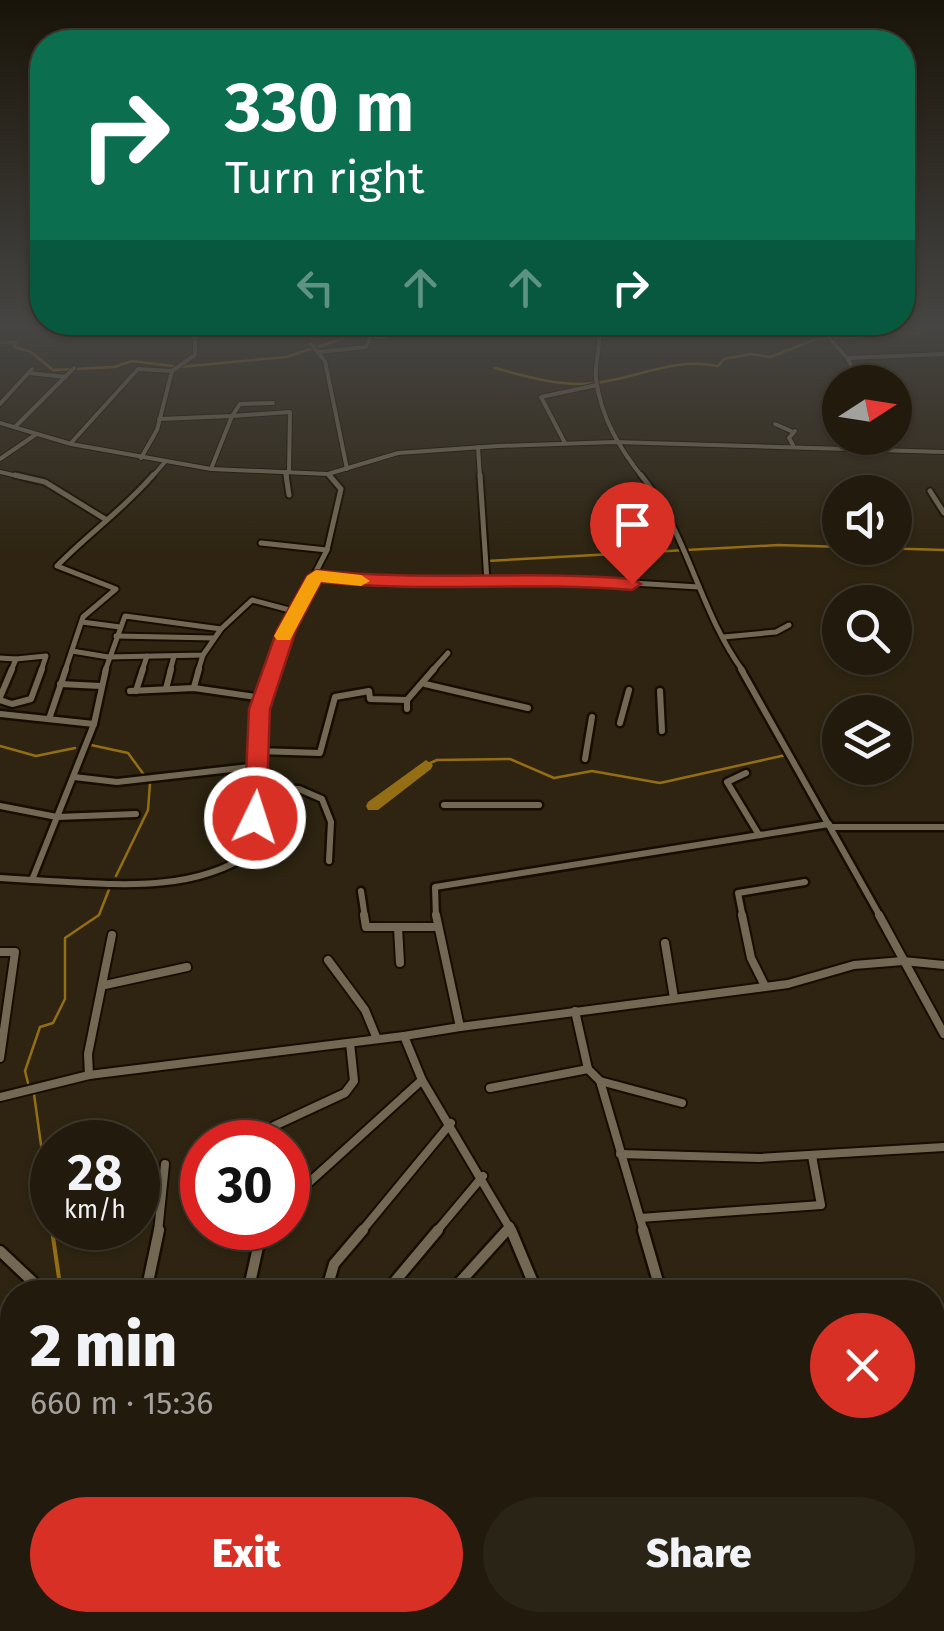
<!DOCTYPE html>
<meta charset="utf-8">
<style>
:root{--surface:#221b0d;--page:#2a2416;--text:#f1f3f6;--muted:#a2a19d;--line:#3f392e;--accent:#d93025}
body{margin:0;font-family:"Fira Sans",sans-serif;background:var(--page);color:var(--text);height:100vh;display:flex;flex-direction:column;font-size:38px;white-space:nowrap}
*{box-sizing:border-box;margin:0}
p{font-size:32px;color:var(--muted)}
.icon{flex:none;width:55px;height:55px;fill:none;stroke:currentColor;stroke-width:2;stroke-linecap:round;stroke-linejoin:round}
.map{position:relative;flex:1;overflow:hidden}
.sheet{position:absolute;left:0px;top:1280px;width:945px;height:352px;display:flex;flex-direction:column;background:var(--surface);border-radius:40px 40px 0 0;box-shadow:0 2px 8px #0004,0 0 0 2px var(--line)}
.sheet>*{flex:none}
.guide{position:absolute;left:30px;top:30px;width:885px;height:305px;border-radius:40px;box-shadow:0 2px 8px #0004,0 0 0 2px var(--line);background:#0b6e4f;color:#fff;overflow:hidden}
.needle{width:65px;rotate:78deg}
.tools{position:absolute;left:822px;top:365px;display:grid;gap:20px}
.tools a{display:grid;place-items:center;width:90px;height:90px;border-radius:50%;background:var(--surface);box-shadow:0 2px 8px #0004,0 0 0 2px var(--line);font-size:50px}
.speed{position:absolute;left:30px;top:1120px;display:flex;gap:20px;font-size:50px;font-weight:700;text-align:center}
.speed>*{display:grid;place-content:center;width:130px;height:130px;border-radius:50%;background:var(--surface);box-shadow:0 2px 8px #0004,0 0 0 2px var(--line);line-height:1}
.speed small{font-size:25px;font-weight:400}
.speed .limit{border:15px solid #d22;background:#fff;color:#111}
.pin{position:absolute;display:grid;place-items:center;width:85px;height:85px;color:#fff;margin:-102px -42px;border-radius:50% 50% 50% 0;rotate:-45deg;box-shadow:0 0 10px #0007}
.pin .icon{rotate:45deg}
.me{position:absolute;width:110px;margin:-55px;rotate:4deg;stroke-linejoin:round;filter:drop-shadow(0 0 8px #0008)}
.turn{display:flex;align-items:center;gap:35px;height:210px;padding:0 30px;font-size:45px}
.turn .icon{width:130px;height:130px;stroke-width:2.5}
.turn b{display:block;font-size:70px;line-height:85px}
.lanes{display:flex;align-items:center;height:95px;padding:0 30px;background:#0003;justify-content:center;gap:50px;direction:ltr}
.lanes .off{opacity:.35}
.round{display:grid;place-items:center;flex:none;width:105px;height:105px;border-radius:52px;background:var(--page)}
.head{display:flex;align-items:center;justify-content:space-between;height:170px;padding:0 30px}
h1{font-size:60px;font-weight:800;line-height:75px}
.action{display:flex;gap:20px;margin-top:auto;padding:20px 30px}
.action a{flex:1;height:115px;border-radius:60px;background:var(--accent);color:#fff;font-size:40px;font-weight:800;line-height:115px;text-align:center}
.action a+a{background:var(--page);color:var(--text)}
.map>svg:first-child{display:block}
</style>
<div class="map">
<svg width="944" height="1631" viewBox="0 0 944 1631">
<rect width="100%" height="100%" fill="#2e2411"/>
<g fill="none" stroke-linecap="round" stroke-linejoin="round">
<!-- stream-far1 -->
<g stroke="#946e14" stroke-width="2.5">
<path d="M861 326 920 334 916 329 944 328"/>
<path d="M0 343 16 342 14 347 31 352 53 370 114 367 132 361 180 367 286 357 342 339 358 326 368 325"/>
<path d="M495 368C527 377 562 387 595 383 639 378 673 357 718 366L724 359 751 354 770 357 814 340 902 333"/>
<path d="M487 561 778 545 944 550"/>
<path d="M91 745 128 753 150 783 148 810 116 876"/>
<path d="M0 746 36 756 75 748"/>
<path d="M426 765 437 760 510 759 554 778 592 771 660 783 786 755"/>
<path d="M28 1083 25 1071 40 1027 53 1023 65 999V938L99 915 110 887"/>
<path d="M34 1094 53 1232"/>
</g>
<!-- stream -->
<g stroke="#946e14" stroke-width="4">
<path d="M52 1230 61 1292"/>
<path d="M932 1619 944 1607"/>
<path d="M591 1620 604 1631"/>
<path d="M922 1631 931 1621"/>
</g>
<!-- river -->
<path fill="#946e14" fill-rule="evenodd" d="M426 760 433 765 431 769 378 810H368L366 806 368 802Z"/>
<defs>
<g id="minor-far4">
<path d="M42 325H57"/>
<path d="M597 325C603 344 594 361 596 379 601 418 620 449 643 478"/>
<path d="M818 325 847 358"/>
<path d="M598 329 801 325"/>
<path d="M387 337 371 336 388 325"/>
<path d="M311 344 325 361 347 469"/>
<path d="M319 352 366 347 371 336"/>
<path d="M29 373 66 377"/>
<path d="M861 382 847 358 944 354"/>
<path d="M0 404 32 369"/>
<path d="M159 419 232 416 240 404 273 403"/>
<path d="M0 423 71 444 211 469 328 474 398 453 498 446 615 442 944 452"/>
<path d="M775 424 791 431"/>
<path d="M16 426 74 368"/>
<path d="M71 443 138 369 172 371"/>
<path d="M565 443 541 397 597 385"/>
<path d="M793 445 789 438 795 431"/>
<path d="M478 447 480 478"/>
<path d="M141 458 157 430 172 371 195 355V325"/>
<path d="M0 459 35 435"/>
<path d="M211 469 232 416 290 412 289 472"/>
<path d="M0 472 26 478"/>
<path d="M286 472 287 478"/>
<path d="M151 478 165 462"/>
</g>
<g id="minor-far3">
<path d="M15 475 45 482 105 519"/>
<path d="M286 475 289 495"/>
<path d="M480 475 487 581"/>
<path d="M641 475C688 533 699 611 743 671"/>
<path d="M930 491 944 513"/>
<path d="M261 543 327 550"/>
<path d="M316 576 385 583 566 579 699 587"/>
<path d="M82 622 120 627"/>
<path d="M116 636 214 638"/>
<path d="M724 637 776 632 789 625"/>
<path d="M72 651 108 657 203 655 221 629"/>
<path d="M0 658 16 659"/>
<path d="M11 671 16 659 46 656 41 671"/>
<path d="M65 671 83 617 116 589 57 566C88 534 124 509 153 475"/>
<path d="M105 671 125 616 221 629 252 600 297 612"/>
<path d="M142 671 147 656"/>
<path d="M170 671 174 656"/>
<path d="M198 671 203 655"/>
<path d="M272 671 286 630 327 550 341 489 329 475"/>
<path d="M432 671 448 653"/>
</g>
<g id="minor-far2">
<path d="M106 669 94 724 57 817 136 814"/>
<path d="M741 669 881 918"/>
<path d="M60 684 101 686"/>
<path d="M425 684 528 708"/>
<path d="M194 687 199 669"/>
<path d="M166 689 171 669"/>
<path d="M130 691 194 688 263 698"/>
<path d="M136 691 143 669"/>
<path d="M660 691 662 731"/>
<path d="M0 697 12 669"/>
<path d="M0 700 12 704 31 699 42 669"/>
<path d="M407 700 434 669"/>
<path d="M0 714 94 724"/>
<path d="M49 719 66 669"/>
<path d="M620 723 629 690"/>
<path d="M258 751 320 753 335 697 369 691 370 699 407 700V709"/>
<path d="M585 759 592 717"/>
<path d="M746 773 727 782 759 835"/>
<path d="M74 777 117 782 258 766"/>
<path d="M259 789H299L322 799 331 822 329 861"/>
<path d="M444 805H539"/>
<path d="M0 806 57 817 32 880 0 878"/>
<path d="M832 827H944"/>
<path d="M32 880C104 883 188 896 251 853L260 775 256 726 273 669"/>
<path d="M361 891 365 918"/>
<path d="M436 918 435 887 829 824"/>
<path d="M743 918 738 893 805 882"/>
</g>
<g id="minor-far1">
<path d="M364 915 366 927H436"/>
<path d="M742 915 751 958 765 986"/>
<path d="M879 915 944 1034"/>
<path d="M398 928 400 963"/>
<path d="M665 943 674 998"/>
<path d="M0 952H15L0 1058"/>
<path d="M328 960 365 1010 377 1039"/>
<path d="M105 985 187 967"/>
<path d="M575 1011 588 1069 600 1081 682 1103"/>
<path d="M460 1027 788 984 854 965 903 961 944 965"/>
<path d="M404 1036 460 1027 436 915"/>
<path d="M89 1075 88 1054 112 935"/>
<path d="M422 1080 512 1232"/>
<path d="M600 1081 640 1218"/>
<path d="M490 1088 588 1069"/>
<path d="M0 1097 89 1075 404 1036 422 1080 304 1187 288 1209"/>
<path d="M274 1126 345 1093 354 1081 350 1043"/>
<path d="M620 1154 759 1158 944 1147"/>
<path d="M158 1232 165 1164"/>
<path d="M270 1232 273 1228"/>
<path d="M361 1232 451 1123"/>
<path d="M436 1232 483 1176"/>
<path d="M505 1232 510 1226"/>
<path d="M644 1232 640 1218 821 1205 812 1156"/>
</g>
<g id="minor">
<path d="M511 1230 537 1292"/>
<path d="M643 1230 661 1292"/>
<path d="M0 1251 33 1282"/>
<path d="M146 1292 159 1230"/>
<path d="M248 1292 258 1247 272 1230"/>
<path d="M326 1292 334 1264 363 1230"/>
<path d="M386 1292 438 1230"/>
<path d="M451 1292 507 1230"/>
<path d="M0 1454 12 1463"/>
<path d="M932 1517 944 1516"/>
<path d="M397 1620 418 1631"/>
<path d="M838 1620 840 1631"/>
<path d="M37 1631 43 1620"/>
<path d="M172 1631 176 1620"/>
<path d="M449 1631 452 1620"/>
</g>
</defs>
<!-- minor-far4 casing -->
<use href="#minor-far4" stroke="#160d00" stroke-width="6"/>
<!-- minor-far3 casing -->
<use href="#minor-far3" stroke="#160d00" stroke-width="9"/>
<!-- minor-far2 casing -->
<use href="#minor-far2" stroke="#160d00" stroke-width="11"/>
<!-- minor-far1 casing -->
<use href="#minor-far1" stroke="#160d00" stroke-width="12"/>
<!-- minor casing -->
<use href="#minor" stroke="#160d00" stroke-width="15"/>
<!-- minor-far4 -->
<use href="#minor-far4" stroke="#736853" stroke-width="4"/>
<!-- minor-far3 -->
<use href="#minor-far3" stroke="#736853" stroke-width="5"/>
<!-- minor-far2 -->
<use href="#minor-far2" stroke="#736853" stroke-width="6"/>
<!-- minor-far1 -->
<use href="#minor-far1" stroke="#736853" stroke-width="8"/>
<!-- minor -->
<use href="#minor" stroke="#736853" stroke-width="10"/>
</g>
<!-- sky -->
<linearGradient id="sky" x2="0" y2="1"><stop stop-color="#191409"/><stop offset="0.59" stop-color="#464543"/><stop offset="1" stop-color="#464543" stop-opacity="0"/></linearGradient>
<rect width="944" height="553" fill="url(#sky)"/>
<!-- route -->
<path fill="#d93025" stroke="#8d1f18" stroke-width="2.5" d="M316 570C421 582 526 570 632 579L641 584 632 590C528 581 425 593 321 582L296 630 270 709 266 818 255 827 244 818 249 709 277 630 307 576Z"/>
<!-- slow -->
<path fill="#f59e0b" d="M316 570 361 575 370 581 361 586 321 582 290 640H277L274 636 307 576Z"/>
</svg>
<div class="tools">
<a><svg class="needle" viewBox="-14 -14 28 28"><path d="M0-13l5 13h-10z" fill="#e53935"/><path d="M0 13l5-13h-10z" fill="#a2a19d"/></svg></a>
<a><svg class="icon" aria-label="sound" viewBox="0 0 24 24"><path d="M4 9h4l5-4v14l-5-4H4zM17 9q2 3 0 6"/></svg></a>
<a><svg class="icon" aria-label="search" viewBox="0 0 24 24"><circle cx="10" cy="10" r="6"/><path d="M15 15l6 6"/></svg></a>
<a><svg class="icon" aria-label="layers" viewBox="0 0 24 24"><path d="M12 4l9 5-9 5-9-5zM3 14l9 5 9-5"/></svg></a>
</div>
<div class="speed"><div>28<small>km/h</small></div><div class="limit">30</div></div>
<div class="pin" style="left:632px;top:584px;background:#d93025"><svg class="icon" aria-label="arrive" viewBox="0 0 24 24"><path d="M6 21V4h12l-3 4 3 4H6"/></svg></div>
<svg class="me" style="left:255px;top:818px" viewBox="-20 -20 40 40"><circle r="17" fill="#d93025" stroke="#fff" stroke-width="3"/><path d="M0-11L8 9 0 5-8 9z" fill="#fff"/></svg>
<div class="guide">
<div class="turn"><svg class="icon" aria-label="right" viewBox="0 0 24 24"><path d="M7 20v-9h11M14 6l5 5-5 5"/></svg><div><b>330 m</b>Turn right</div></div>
<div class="lanes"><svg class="icon off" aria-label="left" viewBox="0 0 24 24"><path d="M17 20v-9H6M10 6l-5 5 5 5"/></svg><svg class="icon off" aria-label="ahead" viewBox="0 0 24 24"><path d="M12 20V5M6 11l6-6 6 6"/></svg><svg class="icon off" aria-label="ahead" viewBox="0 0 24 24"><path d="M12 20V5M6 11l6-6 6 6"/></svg><svg class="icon" aria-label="right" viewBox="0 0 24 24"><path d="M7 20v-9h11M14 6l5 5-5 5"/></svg></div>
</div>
<section class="sheet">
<div class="head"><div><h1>2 min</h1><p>660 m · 15:36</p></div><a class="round" style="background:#d93025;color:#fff"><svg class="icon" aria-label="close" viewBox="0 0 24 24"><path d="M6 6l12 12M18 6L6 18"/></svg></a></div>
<div class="action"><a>Exit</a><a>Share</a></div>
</section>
</div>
